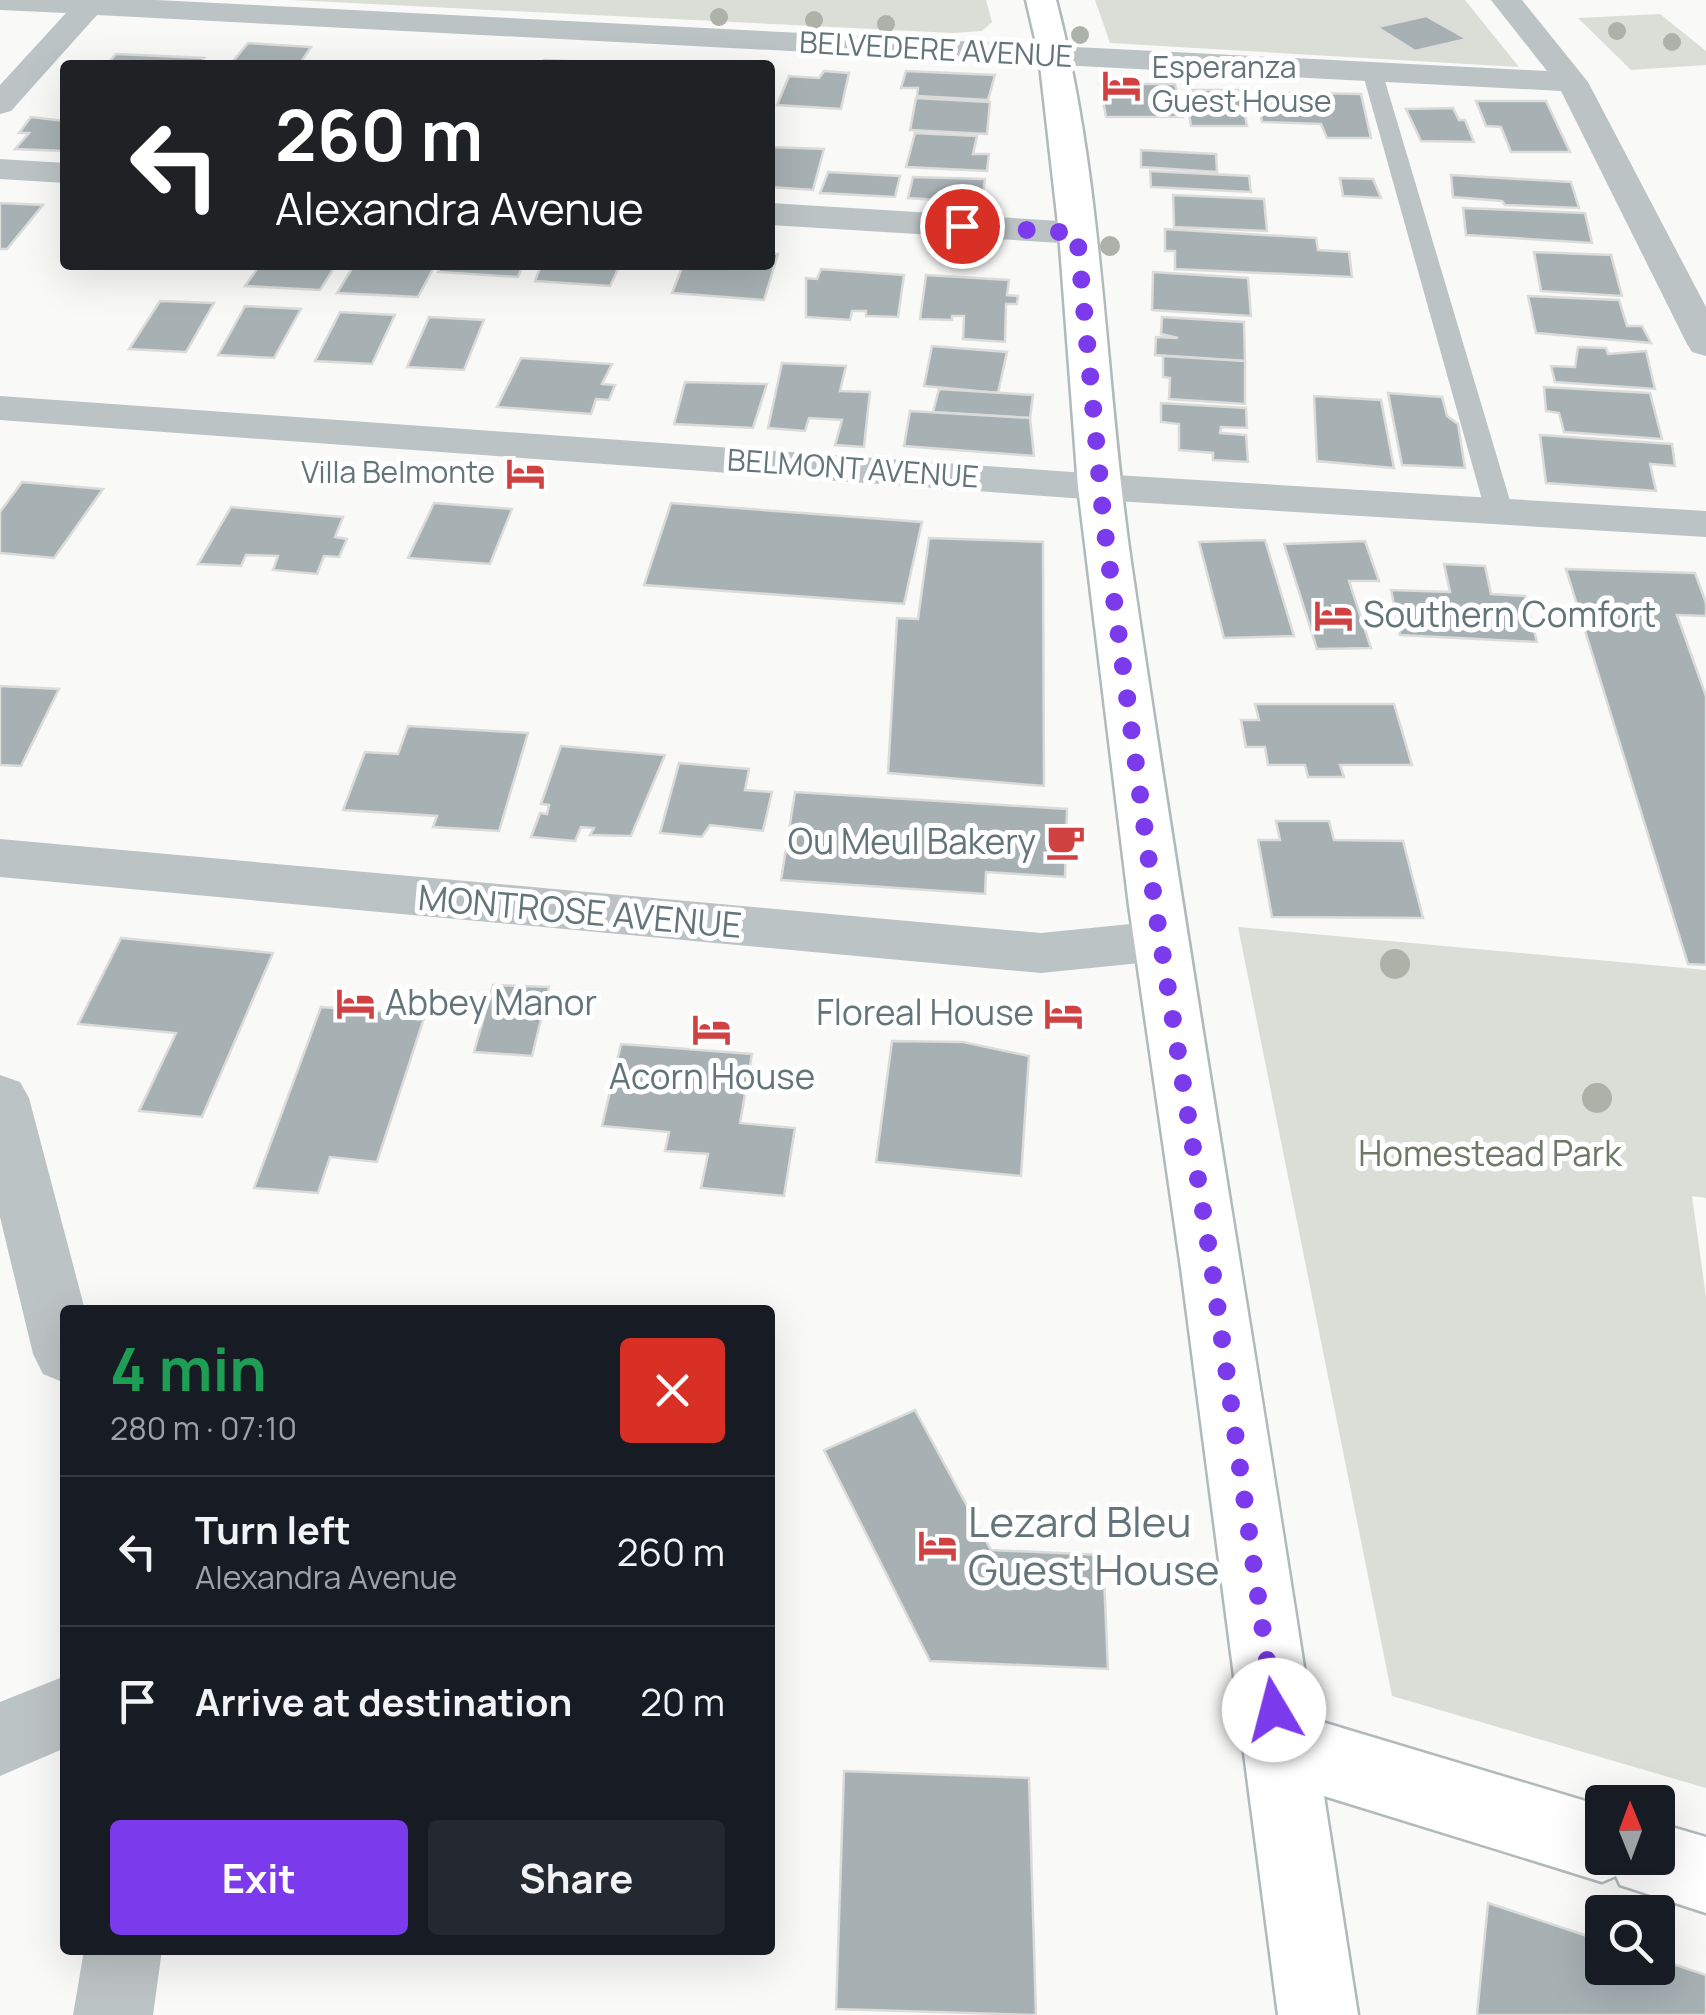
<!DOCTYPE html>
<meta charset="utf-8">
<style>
:root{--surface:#171b24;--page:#242831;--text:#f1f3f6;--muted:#9ea1a6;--line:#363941;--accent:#7c3aed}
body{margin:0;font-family:Manrope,sans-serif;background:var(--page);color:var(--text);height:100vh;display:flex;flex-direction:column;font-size:38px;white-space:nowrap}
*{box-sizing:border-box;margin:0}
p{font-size:32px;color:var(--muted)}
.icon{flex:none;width:55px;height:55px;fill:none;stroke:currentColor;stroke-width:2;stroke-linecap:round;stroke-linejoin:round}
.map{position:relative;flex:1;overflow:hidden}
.details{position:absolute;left:60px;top:1305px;width:715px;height:650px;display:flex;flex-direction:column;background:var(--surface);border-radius:10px;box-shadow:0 10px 40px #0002}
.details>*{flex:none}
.top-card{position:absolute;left:60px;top:60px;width:715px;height:210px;border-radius:10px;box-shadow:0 10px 40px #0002;background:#202124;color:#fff;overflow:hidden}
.needle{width:65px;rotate:359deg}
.controls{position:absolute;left:1585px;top:1785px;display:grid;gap:20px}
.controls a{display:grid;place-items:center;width:90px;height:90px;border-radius:10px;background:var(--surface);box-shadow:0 10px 40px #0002;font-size:50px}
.pin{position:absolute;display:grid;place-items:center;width:85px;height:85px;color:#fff;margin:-42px;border:5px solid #fff;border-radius:50%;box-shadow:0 2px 10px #0007}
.me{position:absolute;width:110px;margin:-55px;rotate:352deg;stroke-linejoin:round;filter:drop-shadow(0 0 8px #0008)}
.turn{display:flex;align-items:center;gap:35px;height:210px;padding:0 50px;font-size:45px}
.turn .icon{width:130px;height:130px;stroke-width:2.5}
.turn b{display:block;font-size:70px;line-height:85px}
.round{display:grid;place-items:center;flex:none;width:105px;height:105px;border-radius:10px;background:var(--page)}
.overview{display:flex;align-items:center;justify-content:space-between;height:170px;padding:0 50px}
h1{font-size:60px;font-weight:700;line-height:75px;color:#1e9e55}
.cta{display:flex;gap:20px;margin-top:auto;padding:20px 50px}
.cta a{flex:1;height:115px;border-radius:10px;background:var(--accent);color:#fff;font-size:40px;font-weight:700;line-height:115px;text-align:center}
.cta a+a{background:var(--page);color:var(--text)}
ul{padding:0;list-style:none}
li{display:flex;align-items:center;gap:30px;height:150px;padding:0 50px;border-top:2px solid var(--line)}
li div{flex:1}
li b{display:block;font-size:38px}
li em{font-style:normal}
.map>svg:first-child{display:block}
</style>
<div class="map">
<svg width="1706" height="2015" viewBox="0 0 1706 2015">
<rect width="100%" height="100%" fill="#f9f9f8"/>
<!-- green -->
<g fill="#dbded7">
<path d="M292 0H986L992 22 982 31 953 33Z"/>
<path d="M1095 0H1465L1519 67 1110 43Z"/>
<path d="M1660 14 1706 51V65L1631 70 1578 18Z"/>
<path d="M1238 927 1706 970V1198L1692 1196 1706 1297V1788L1392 1696Z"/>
</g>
<!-- building -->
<g fill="#a7b1b4" stroke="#dbdbda" stroke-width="2.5">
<path d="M1426 16 1467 39 1415 51 1377 27Z"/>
<path d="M248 43 311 47 299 65H230Z"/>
<path d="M116 54 204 58 199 65H106Z"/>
<path d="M544 60 611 63 541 65Z"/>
<path d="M824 71 849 73 841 109 777 105 789 76 819 78Z"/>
<path d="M906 71 995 75 988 100 917 96 918 88H901Z"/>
<path d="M1100 84H1175L1183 117H1106Z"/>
<path d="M1185 90H1240L1247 126H1191Z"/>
<path d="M1256 92 1361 94 1371 138H1327L1321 124 1262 122Z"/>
<path d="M916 98 990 102 987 134 910 130Z"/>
<path d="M1476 101H1546L1570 152H1511L1501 127 1486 126Z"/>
<path d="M1453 108 1459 120H1465L1474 142 1421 141 1406 109Z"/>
<path d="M31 117 65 121V151L15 149 29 133H19Z"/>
<path d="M915 133 977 136 973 154H989L987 171 906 167Z"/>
<path d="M770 147 824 149 813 190 770 187Z"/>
<path d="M1141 150 1216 154 1217 172 1141 167Z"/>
<path d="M1150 171 1249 176 1251 192 1151 187Z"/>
<path d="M828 172 900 176 895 197 820 193Z"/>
<path d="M1451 175 1571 182 1579 208 1505 205 1502 201 1453 197Z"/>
<path d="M913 177 985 179 982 203 908 198Z"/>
<path d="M1340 178 1373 179 1381 198 1343 196Z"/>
<path d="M1173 195 1264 199 1267 231 1174 227Z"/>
<path d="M0 203 43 205 7 249H0Z"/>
<path d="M1463 208 1585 213 1592 243 1466 235Z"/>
<path d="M1165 229 1316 238 1318 250 1349 252 1352 277 1175 269V251H1165Z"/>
<path d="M1534 252 1611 255 1622 296 1541 291Z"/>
<path d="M770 253 778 254 764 300 672 293 683 265H770Z"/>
<path d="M260 265H336L320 290 245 286Z"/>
<path d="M354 265H435L418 297 337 293Z"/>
<path d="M442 265H523L518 277 438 272Z"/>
<path d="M541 265H620L610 286 535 281Z"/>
<path d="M821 269 904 275 898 317 866 316V311H852L850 320 806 317V278L817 279Z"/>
<path d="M1153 272 1248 278 1251 316 1152 310Z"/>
<path d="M926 275 1009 280 1007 295 1018 296 1017 304H1006L1005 342 963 339 964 316H952V320L920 319Z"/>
<path d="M1528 296 1619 300 1627 326H1642L1651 343 1536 333Z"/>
<path d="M160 301 214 303 186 352 129 349Z"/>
<path d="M245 306 301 309 274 358 218 355Z"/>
<path d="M340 312 395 315 372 364 315 361Z"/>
<path d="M429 317 484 320 464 370 407 367Z"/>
<path d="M1162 317 1244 322 1245 361 1155 355 1156 337 1178 338 1161 334Z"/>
<path d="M932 346 1007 352 998 393 924 386Z"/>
<path d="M1578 347 1606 348 1608 354 1646 351 1655 389 1555 382 1551 366 1575 367Z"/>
<path d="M1163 356 1245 361V404L1169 399 1170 378 1163 377Z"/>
<path d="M521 358 612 364 602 384 615 385 609 400 596 399 591 414 497 407Z"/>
<path d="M782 363 846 366 840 391 870 392 864 447 835 445 842 420 809 418 805 431 768 428Z"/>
<path d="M685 382 767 384 753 428 674 424Z"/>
<path d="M1544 387 1650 393 1662 439 1564 432 1559 413 1546 411Z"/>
<path d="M939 389 1033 395 1030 418 933 412Z"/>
<path d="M1388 393 1442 397 1447 416 1458 424 1465 468 1402 465Z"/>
<path d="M1314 396 1381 400 1394 468 1317 461Z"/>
<path d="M1161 403 1246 408 1247 428 1221 427 1220 433 1246 435 1248 462 1213 460V453L1179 450V424L1161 422Z"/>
<path d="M910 411 1030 418 1034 456 904 446Z"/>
<path d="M1540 435 1672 444 1675 466 1650 464 1656 491 1546 483Z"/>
<path d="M22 482 103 489 54 558 0 553V512Z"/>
<path d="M434 503 512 509 490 564 408 558Z"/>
<path d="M671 503 922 522 904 604 644 585Z"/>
<path d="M231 507 343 517 335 537 347 539 339 557 324 556 317 574 273 570 278 556 246 555 241 566 198 564Z"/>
<path d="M929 538 1043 542 1044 786 888 773 897 618 918 619Z"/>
<path d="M1265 540 1294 636 1224 638 1199 542Z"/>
<path d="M1365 541 1379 581H1349L1371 648 1317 649 1284 544Z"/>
<path d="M1444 564 1485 566 1491 594 1525 596 1537 642 1400 635 1391 590 1450 592Z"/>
<path d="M1566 569 1695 573 1706 603V616L1677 615 1706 696V965L1688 964Z"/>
<path d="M0 686 59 689 21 766 0 765Z"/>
<path d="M1255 704H1394L1412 765H1340L1344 777H1308L1305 765H1268L1265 747H1246L1241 720H1259Z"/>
<path d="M408 726 528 733 499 831 433 827 437 816 343 810 365 752 398 754Z"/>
<path d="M561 746 665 755 631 836 590 835 594 828 581 827 575 841 531 837 540 813 547 814 549 805 541 804Z"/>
<path d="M679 763 749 769 745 790 772 792 763 831 710 825 702 837 660 833Z"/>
<path d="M795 792 1067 809 1065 877 986 872 985 894 781 880Z"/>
<path d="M1276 821H1329L1334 840 1403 841 1423 918 1272 917 1258 840H1280Z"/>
<path d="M121 938 273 953 202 1117 139 1111 176 1033 78 1024Z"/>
<path d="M493 985 549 987 532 1056 474 1052Z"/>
<path d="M321 1007 425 1015 377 1162 330 1157 318 1193 254 1188Z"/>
<path d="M892 1041 963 1042 1029 1056 1021 1176 876 1162Z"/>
<path d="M621 1044 752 1054 740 1123 795 1128 784 1196 701 1188 708 1154 665 1151 669 1132 602 1126Z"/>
<path d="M915 1410 991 1550 1103 1555 1108 1669 930 1661 824 1450Z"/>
<path d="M844 1771 1029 1778 1036 2015 836 2009Z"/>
<path d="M1488 1903 1602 1941V1968H1658V1959L1706 1975V2015H1477Z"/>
</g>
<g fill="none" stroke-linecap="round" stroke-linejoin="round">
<defs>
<path id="secondary" d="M1026 0H1056C1104 183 1104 376 1131 562 1187 949 1253 1333 1312 1719L1602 1806V1858H1658V1823L1706 1837V1913L1620 1885 1616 1876 1602 1882 1324 1796 1358 2015H1278L1181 1268 1129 906 1078 487 1059 233 1039 56Z"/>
</defs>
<!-- secondary casing -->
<use href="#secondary" stroke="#b1b9bb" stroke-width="5"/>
<!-- lane -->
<path fill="#bcc3c4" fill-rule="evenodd" d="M1372 65 1382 71 1514 514 1510 520 1500 522 1486 514 1362 71Z"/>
<!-- street -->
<g fill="#bcc3c4" fill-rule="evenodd">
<path d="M0 0H156L1547 71 1491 0H1522L1588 82 1706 307V356L1692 352 1687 344 1561 91 97 15 11 111 0 114V85L66 13 0 10Z"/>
<path d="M0 159 65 163V183L0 179Z"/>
<path d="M770 203 1077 222 1090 225 1095 233 1090 241 1077 244 770 225Z"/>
<path d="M0 396 1099 474 1706 511V537L1099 500 0 420Z"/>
<path d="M0 839 1041 933 1160 921 1179 927 1187 941 1179 955 1160 961 1041 973 0 877Z"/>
<path d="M0 1075 20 1082 29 1098 85 1310H65V1383L43 1374 33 1354 0 1217Z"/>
<path d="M65 1676V1748L0 1776V1702Z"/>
<path d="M84 1950H162L153 2015H73Z"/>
</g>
<!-- secondary -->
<use href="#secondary" fill="#fff" fill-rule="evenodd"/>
</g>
<!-- trees -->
<g fill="#acb2a8">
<circle cx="719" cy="17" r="9"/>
<circle cx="814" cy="20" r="9"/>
<circle cx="886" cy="24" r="9"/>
<circle cx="1617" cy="31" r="9"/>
<circle cx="1080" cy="35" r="9"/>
<circle cx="1672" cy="42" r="9"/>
<circle cx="1110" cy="246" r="10"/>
<circle cx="1395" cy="964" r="15"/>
<circle cx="1597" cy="1098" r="15"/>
</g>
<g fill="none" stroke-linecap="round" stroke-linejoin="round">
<!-- route -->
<path stroke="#7c3aed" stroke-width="18" stroke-dasharray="0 32.4" d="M962 226 1077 233 1104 525 1155 906 1212 1268 1274 1710"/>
</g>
<!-- icons -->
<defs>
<symbol id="hotel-bare" viewBox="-9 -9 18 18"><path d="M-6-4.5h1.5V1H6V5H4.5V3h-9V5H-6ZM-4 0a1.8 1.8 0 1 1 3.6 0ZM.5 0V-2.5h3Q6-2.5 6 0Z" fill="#d04141" stroke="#fff" stroke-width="2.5" paint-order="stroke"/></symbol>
<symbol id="cafe-bare" viewBox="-9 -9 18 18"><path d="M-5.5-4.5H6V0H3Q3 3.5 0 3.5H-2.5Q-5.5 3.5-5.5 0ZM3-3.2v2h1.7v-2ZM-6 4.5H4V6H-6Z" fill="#d04141" stroke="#fff" stroke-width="2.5" paint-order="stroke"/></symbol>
</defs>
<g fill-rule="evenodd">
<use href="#hotel-bare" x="1094" y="58" width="55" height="55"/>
<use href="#hotel-bare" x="498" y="446" width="55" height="55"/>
<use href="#hotel-bare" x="1306" y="588" width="55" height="55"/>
<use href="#cafe-bare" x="1038" y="814" width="55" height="55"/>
<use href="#hotel-bare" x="328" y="976" width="55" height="55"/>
<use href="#hotel-bare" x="1036" y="986" width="55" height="55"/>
<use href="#hotel-bare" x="684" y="1002" width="55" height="55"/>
<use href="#hotel-bare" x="910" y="1518" width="55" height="55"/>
</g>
<g text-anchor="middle" stroke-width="10" stroke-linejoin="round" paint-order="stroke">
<!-- far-street labels -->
<g font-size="30" fill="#637579" stroke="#fff">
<text transform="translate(936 50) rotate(3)" y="10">BELVEDERE AVENUE</text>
<text transform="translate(853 469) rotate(4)" y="10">BELMONT AVENUE</text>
</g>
<!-- far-poi labels -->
<g font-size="30" fill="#637579" stroke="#fff" text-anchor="start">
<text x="1152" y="78">Esperanza<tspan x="1152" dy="34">Guest House</tspan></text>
<text x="495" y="483" text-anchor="end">Villa Belmonte</text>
</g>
<!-- poi labels -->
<g font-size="35" fill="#637579" stroke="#fff" text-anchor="start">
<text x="1363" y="627">Southern Comfort</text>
<text x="1036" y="854" text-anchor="end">Ou Meul Bakery</text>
<text x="385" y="1015">Abbey Manor</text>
<text x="1034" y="1025" text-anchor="end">Floreal House</text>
<text x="712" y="1089" text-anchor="middle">Acorn House</text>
</g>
<!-- street labels -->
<g font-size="35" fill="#637579" stroke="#fff">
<text transform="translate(580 912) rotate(5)" y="12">MONTROSE AVENUE</text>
</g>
<!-- park labels -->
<g font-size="35" fill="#6d7866" stroke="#fff">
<text x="1490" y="1166">Homestead Park</text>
</g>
<!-- near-poi labels -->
<g font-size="42" fill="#637579" stroke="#fff" text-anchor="start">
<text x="968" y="1537">Lezard Bleu<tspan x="968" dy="48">Guest House</tspan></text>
</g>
</g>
</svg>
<div class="controls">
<a><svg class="needle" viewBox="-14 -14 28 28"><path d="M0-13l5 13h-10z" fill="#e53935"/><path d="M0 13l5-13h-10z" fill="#9ea1a6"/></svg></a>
<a><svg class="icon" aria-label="search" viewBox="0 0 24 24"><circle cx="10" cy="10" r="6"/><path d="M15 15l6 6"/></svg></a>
</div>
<div class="pin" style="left:962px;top:226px;background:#d93025"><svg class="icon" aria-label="arrive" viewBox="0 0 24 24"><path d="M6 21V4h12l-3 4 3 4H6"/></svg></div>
<svg class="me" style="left:1274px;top:1710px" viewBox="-20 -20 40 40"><circle r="19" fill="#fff"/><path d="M0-13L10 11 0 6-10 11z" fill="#7c3aed"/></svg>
<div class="top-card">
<div class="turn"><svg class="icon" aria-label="left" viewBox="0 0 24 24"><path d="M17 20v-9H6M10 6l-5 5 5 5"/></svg><div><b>260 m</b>Alexandra Avenue</div></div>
</div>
<section class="details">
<div class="overview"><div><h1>4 min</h1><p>280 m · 07:10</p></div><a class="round" style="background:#d93025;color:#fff"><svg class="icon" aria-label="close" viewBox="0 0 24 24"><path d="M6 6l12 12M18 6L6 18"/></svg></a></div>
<ul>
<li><svg class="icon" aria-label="left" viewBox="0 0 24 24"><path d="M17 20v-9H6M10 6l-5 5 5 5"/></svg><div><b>Turn left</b><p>Alexandra Avenue</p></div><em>260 m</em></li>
<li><svg class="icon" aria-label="arrive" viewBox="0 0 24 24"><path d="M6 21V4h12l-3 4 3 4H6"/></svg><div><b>Arrive at destination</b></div><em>20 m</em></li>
</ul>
<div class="cta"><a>Exit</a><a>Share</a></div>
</section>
</div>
